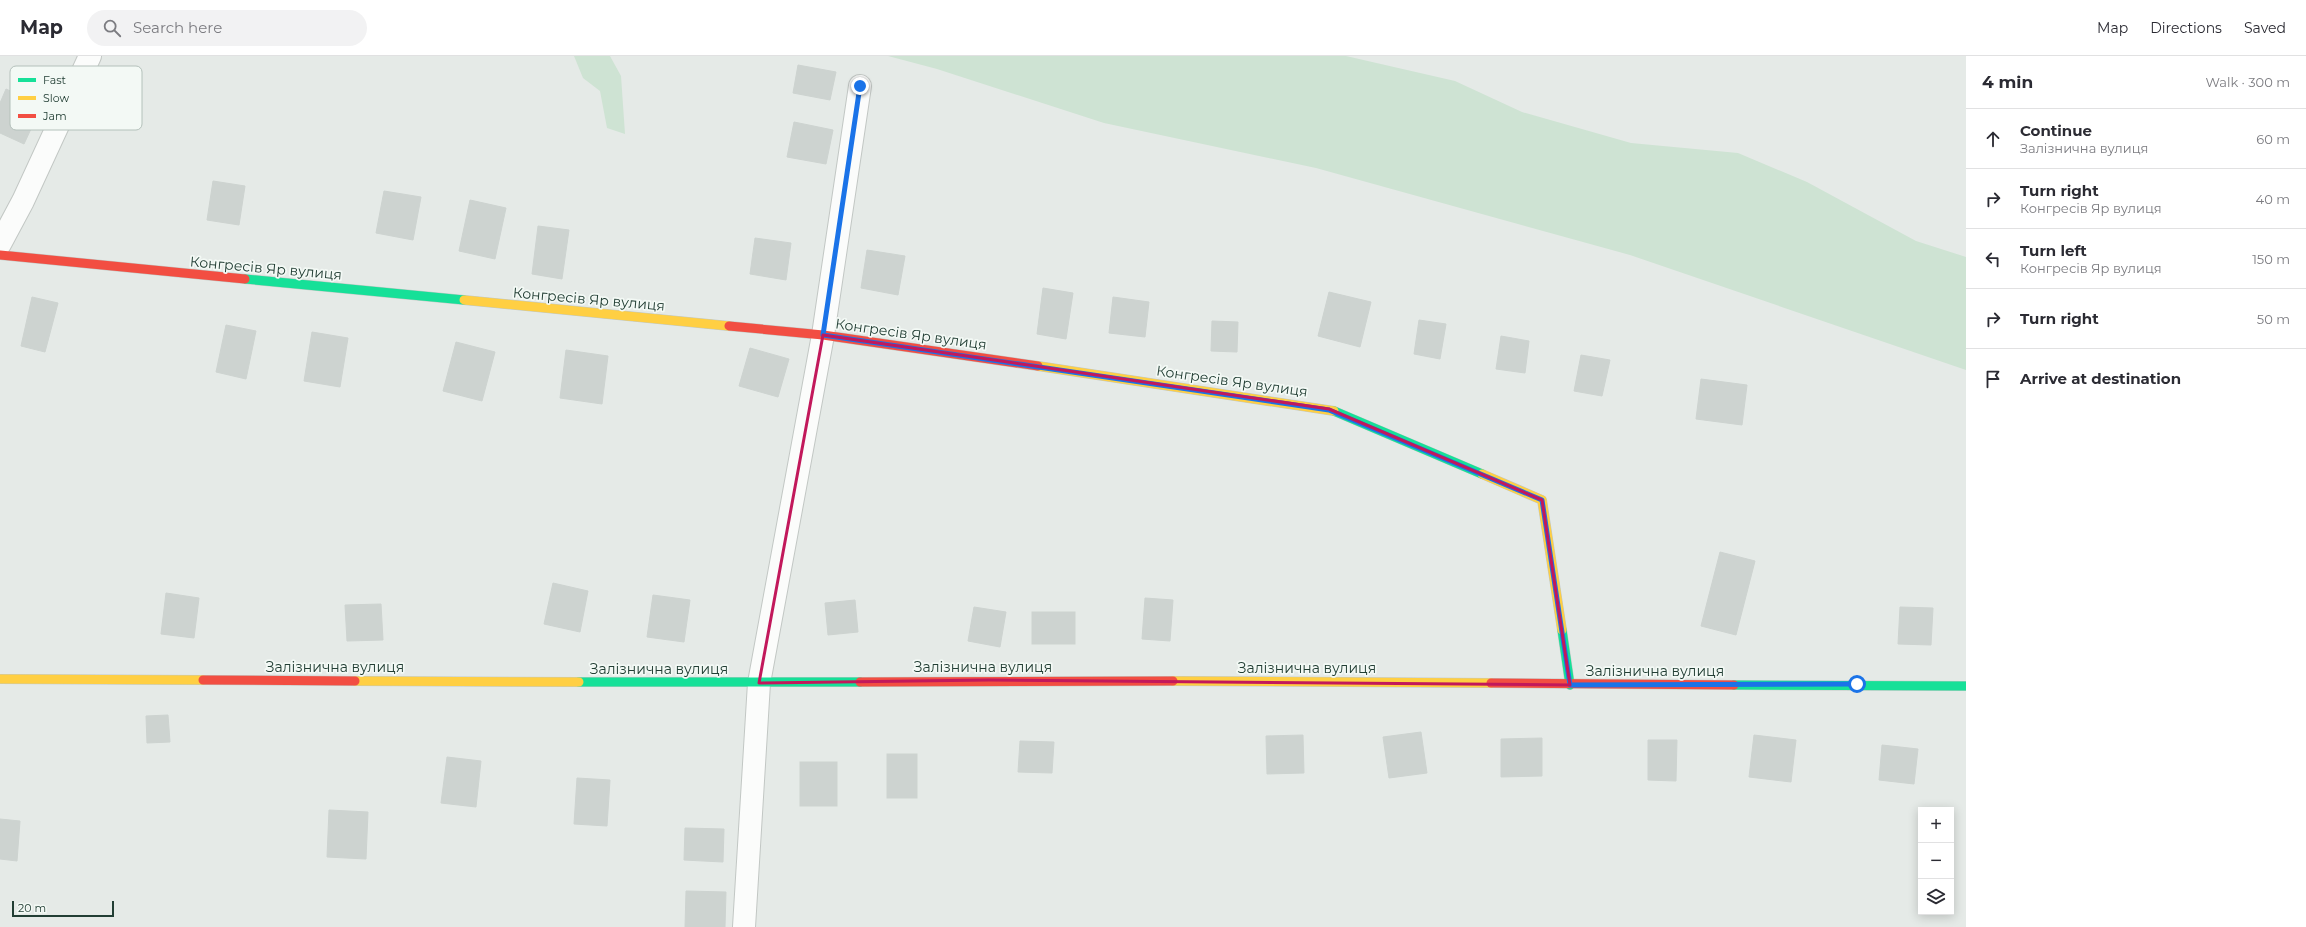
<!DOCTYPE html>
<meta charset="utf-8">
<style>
:root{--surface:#fff;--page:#f2f2f3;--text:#2b2b33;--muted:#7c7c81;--line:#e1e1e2}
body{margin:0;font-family:Montserrat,sans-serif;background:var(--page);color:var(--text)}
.controls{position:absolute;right:12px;bottom:12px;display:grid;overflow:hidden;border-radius:0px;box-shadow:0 2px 10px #0003}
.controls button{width:36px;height:36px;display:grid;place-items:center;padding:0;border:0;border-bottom:1px solid var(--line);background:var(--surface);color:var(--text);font:20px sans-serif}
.scale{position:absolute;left:12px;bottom:10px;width:102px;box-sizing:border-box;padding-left:4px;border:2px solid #223e34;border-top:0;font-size:11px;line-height:14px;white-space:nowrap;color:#223e34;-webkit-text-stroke:3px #f3f9f5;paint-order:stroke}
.stop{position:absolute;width:12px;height:12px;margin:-9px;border:3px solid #1a73e8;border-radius:50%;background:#fff}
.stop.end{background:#1a73e8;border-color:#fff;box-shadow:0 1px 4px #0008}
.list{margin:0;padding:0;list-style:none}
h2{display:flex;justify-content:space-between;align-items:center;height:52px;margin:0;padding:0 16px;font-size:17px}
h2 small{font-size:13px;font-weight:400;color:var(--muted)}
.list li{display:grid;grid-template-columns:26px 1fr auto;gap:12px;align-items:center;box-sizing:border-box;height:60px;padding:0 16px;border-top:1px solid var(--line)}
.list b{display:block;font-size:15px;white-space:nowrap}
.list p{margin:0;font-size:13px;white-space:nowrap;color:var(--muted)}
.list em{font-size:13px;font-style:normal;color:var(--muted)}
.icon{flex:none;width:22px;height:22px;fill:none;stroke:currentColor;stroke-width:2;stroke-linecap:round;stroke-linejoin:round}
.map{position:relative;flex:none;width:1966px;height:871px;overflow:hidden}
header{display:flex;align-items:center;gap:24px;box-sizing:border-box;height:56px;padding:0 20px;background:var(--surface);border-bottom:1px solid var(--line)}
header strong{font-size:19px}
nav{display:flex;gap:22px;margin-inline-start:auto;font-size:14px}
.search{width:280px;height:36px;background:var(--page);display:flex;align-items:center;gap:10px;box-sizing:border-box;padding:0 14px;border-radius:22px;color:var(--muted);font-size:15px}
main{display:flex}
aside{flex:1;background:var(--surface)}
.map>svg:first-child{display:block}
.green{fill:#cee3d3}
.building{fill:#cdd3d0;stroke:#cdd3d0}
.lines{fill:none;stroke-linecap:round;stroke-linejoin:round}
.street-casing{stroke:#c2c7c4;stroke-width:24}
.fast-casing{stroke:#c0c8c4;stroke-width:10}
.slow-casing{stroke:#c0c8c4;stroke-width:10}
.jam-casing{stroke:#c0c8c4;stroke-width:10}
.street{stroke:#fbfcfb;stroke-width:22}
.fast{stroke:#16e098;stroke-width:9}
.slow{stroke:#ffcf43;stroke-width:9}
.jam{stroke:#f24e42;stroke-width:9}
.route{stroke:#1a73e8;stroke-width:5}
.marked{fill:none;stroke:#c2185b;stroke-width:3;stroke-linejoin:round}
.labels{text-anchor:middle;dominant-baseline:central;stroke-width:3.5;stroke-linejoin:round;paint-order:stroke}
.street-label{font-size:14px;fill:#223e34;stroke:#f3f9f5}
.key{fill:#f3f9f5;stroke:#b4c1bb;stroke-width:1}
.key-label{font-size:11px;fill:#223e34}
</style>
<header>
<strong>Map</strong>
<div class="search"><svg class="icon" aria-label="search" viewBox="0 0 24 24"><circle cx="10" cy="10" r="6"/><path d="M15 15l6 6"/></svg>Search here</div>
<nav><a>Map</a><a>Directions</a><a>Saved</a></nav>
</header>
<main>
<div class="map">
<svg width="1966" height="871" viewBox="0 0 1966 871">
<rect width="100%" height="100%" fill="#e5eae7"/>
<g class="green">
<path d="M574,0H610L621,20L625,78L607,72L600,35L583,22Z"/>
<path d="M888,0H1346L1455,25L1522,56L1631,87L1738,97L1807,126L1916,185L1966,201V314L1630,199L1316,112L1104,67L937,13Z"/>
</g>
<g class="building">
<path d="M798,9L836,16L830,44L793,37Z"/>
<path d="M6,33L42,49L24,88L0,77V47Z"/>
<path d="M794,66L833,74L826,108L787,101Z"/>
<path d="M213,125L245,130L239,169L207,164Z"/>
<path d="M384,135L421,141L413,184L376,177Z"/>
<path d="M470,144L506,152L495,203L459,195Z"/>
<path d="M538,170L569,174L562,223L532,218Z"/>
<path d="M755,182L791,187L786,224L750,218Z"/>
<path d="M867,194L905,200L898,239L861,232Z"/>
<path d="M1043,232L1073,237L1066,283L1037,278Z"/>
<path d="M1329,236L1371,246L1360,291L1318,280Z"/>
<path d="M32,241L58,247L45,296L21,290Z"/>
<path d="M1113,241L1149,246L1145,281L1109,277Z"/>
<path d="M1419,264L1446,268L1440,303L1414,298Z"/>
<path d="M1212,265L1238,266L1237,296L1211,295Z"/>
<path d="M226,269L256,275L246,323L216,316Z"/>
<path d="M312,276L348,282L340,331L304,325Z"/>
<path d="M1501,280L1529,285L1525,317L1496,313Z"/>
<path d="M456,286L495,296L482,345L443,335Z"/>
<path d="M750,292L789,303L778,341L739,330Z"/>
<path d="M566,294L608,300L602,348L560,342Z"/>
<path d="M1581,299L1610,304L1602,340L1574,335Z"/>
<path d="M1701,323L1747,329L1742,369L1696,363Z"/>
<path d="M1720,496L1755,505L1736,579L1701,570Z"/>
<path d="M553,527L588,535L580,576L544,568Z"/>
<path d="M166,537L199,542L194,582L161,578Z"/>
<path d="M653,539L690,544L684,586L647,581Z"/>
<path d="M1145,542L1173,544L1170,585L1142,583Z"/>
<path d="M855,544L858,576L828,579L825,547Z"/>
<path d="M381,548L383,584L347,585L345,549Z"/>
<path d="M974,551L1006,556L1000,591L968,585Z"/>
<path d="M1900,551L1933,552L1931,589L1898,588Z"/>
<rect x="1032" y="556" width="43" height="32"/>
<path d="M168,659L170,686L147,687L146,660Z"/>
<path d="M1421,676L1427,717L1389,722L1383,681Z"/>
<path d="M1303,679L1304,717L1267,718L1266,680Z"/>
<path d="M1754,679L1796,684L1791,726L1749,721Z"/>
<path d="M1542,682V720L1501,721V683Z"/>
<path d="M1648,684H1677L1676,725L1648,724Z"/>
<path d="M1020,685L1054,686L1052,717L1018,716Z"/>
<path d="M1882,689L1918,693L1914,728L1879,724Z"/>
<rect x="887" y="698" width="30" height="44"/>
<path d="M447,701L481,705L476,751L441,747Z"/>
<rect x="800" y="706" width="37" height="44"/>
<path d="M577,722L610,724L607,770L574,768Z"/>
<path d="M329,754L368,756L366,803L327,801Z"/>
<path d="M0,763L20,765L17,805L0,803Z"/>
<path d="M685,772L724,773L723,806L684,804Z"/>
<path d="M686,835L726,836L725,871H685Z"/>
</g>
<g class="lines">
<g class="street-casing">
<g id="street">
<path d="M0,188L23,145L90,0"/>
<path d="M744,871L759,627L823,279L860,30"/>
</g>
</g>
<g class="fast-casing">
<g id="fast">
<path d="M245,223L464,244"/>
<path d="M1334,355L1482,418"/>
<path d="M1562,574L1570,629"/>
<path d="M579,626H860"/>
<path d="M1734,629L1966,630"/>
</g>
</g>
<g class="slow-casing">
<g id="slow">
<path d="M464,244L729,270"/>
<path d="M1038,310L1334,355"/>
<path d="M1482,418L1542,444L1562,574"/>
<path d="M0,623L203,624"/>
<path d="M355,625L579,626"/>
<path d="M1173,625L1491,627"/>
</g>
</g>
<g class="jam-casing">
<g id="jam">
<path d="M0,199L245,223"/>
<path d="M729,270L823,279L1038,310"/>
<path d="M203,624L355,625"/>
<path d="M860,626L1173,625"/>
<path d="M1491,627L1734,629"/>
</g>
</g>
<use href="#street" class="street"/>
<use href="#fast" class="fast"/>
<use href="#slow" class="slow"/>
<use href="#jam" class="jam"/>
</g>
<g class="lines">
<path class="route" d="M860,30L823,279L1329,354L1542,444L1570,629L1857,628"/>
</g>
<path class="marked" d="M823,279L1329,353L1542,444L1570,629L989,624L759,627Z"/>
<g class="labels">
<g class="street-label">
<text transform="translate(266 212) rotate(5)">Конгресів Яр вулиця</text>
<text transform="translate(589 243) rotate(5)">Конгресів Яр вулиця</text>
<text transform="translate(911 278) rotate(8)">Конгресів Яр вулиця</text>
<text transform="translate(1232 325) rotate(8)">Конгресів Яр вулиця</text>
<text x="335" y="611">Залізнична вулиця</text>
<text x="983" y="611">Залізнична вулиця</text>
<text x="1307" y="612">Залізнична вулиця</text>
<text x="659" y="613">Залізнична вулиця</text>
<text x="1655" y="615">Залізнична вулиця</text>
</g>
</g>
<rect x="10" y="10" width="132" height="64" rx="6" class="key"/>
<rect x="18" y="22" width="18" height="4" fill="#16e098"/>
<rect x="18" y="40" width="18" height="4" fill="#ffcf43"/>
<rect x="18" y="58" width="18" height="4" fill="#f24e42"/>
<g class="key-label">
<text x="43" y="28">Fast</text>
<text x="43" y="46">Slow</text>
<text x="43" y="64">Jam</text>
</g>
</svg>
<div class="controls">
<button>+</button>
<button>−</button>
<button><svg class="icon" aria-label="layers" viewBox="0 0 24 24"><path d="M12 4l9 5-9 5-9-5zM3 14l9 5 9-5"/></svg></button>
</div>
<div class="scale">20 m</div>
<div class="stop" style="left:1857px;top:628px"></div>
<div class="stop end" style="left:860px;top:30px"></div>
</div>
<aside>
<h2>4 min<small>Walk · 300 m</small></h2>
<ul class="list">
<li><svg class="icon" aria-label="ahead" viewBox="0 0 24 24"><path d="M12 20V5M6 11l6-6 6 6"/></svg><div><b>Continue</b><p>Залізнична вулиця</p></div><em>60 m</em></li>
<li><svg class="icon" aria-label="right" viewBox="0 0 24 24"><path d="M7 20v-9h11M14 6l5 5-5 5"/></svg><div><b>Turn right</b><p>Конгресів Яр вулиця</p></div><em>40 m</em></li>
<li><svg class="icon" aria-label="left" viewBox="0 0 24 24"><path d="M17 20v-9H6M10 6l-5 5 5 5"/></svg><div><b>Turn left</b><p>Конгресів Яр вулиця</p></div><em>150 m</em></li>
<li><svg class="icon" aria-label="right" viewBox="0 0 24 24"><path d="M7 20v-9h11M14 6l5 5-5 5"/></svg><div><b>Turn right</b></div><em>50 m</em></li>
<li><svg class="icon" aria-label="arrive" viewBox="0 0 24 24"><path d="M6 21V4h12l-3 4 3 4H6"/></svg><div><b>Arrive at destination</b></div></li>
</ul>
</aside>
</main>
